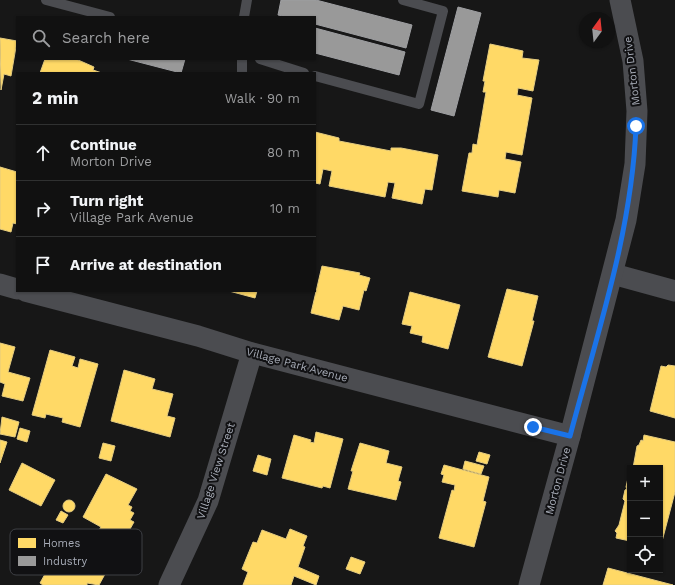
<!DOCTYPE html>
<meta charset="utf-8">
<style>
:root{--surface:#111;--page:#1a1a1a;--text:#f1f3f6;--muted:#9c9d9f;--line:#303131}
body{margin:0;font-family:"Work Sans",sans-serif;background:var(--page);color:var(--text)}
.controls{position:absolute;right:12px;bottom:12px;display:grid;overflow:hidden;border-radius:0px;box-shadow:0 1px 3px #0004}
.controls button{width:36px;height:36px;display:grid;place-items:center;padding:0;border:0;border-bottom:1px solid var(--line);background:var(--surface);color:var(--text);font:20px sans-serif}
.compass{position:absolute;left:579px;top:12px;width:36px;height:36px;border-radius:50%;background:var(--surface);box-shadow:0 1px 3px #0004;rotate:15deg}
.stop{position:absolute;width:12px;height:12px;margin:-9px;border:3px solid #1a73e8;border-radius:50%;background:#fff}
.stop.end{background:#1a73e8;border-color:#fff;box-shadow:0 1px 4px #0008}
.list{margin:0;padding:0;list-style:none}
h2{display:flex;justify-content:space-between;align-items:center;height:52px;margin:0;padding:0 16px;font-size:17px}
h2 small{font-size:13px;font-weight:400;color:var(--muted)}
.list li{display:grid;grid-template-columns:26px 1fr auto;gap:12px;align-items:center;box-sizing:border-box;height:56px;padding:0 16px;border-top:1px solid var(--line)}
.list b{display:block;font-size:15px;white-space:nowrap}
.list p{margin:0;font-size:13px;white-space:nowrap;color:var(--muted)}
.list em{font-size:13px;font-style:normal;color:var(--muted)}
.icon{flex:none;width:22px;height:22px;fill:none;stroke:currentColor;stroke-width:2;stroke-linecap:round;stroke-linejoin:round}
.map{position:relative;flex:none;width:675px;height:585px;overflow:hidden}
.search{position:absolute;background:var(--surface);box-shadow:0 1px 3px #0004;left:16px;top:16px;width:300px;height:44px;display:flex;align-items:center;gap:10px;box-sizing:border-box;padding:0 14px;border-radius:0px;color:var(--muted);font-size:15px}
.panel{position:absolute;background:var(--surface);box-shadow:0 1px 3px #0004;left:16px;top:72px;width:300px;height:220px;border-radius:0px}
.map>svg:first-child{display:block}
.homes{fill:#ffd966;stroke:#e5cc7f}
.industry{fill:#999;stroke:#9e9fa2}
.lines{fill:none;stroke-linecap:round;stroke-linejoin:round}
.lane{stroke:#4b4c50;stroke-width:10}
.street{stroke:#4b4c50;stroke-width:21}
.route{stroke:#1a73e8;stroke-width:5}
.labels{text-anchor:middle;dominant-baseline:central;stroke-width:4;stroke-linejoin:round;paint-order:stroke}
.street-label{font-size:11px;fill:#a8adb8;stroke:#111113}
.key{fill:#111113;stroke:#3e4045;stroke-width:1}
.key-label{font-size:11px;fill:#a8adb8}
</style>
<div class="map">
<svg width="675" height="585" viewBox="0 0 675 585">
<rect width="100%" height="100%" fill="#171717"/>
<g class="homes">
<path d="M0,38L17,41L11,76L4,74L1,90Z"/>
<path d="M490,44L523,51L522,58L539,60L533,91L518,88L517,95L532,98L522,155L506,152L505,159L521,162L515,193L499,190L498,197L462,191L469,153H472L473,144L477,145L486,92H483L485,81H483Z"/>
<path d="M45,59H76L94,67L93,70L102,73H40Z"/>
<path d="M315,132L339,138V141L391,151V148H401L438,155L432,190L425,189L422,204L392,198L395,183L388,182L385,197L329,186L332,171L323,169L320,184L315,183Z"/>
<path d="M0,167L17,172V224L13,223L11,232L0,229Z"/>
<path d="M322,266L360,273L359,275L370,278L366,291L364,290L359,310L343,306L339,320L311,313Z"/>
<path d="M507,289L538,296L532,321H534L522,366L488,357Z"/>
<path d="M229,291H257L255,298Z"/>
<path d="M410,292L460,305L448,349L422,342L423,336L410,333L412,326L402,324Z"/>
<path d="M0,343L15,347L8,372L30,378L23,401L2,396L5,384L0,382Z"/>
<path d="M50,350L75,357L72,366L78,368L80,359L98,364L80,427L62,422L63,418L46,414L45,418L32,415Z"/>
<path d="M668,365L675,366V418L650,411L661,366L666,367Z"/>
<path d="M124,370L155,379L152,389L173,394L167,416L175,418L170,437L111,421Z"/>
<path d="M2,417L19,422L15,437L0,434Z"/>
<path d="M20,428L30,431L27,442L17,439Z"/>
<path d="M316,432L343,439L330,488L323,486L322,488L282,478L294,435L311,440L310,442L314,443Z"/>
<path d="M644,435L675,442V492L660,549V468H633L637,446L639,445L641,440L643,441Z"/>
<path d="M0,440L7,442L0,463Z"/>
<path d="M103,443L115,446L111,461L99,458Z"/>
<path d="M360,443L389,451L386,463L402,467L398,481L401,482L396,500L348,489L353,471H351Z"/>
<path d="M479,452L490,455L487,464L476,461Z"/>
<path d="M258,455L271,459L267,475L253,471Z"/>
<path d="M465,461L484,466L481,474L463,469Z"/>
<path d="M22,463L55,480L41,506L9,490Z"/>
<path d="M444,465L489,477L483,501L486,502L474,547L439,538L452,490L454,491L455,485L442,482L444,475L441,474Z"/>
<path d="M106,474L137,489L128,505L132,507L130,511L134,513L130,520L134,522L121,545L97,533L101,527L83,517Z"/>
<path d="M630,477V541L616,538L617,533L615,531L619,525L625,501L623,499L625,490L627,489L626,487L628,478Z"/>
<circle cx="69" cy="506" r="6"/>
<path d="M61,511L68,515L63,523L56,520Z"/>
<path d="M290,529L307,536L303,546L305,547L298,567L319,576L316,585L294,576L291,585H243L248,572L242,569L253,542L257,543L262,530L286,539Z"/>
<path d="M64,540L110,565L99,585L87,583V585H43L40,583Z"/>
<path d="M351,557L365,562L360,574L346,569Z"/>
<path d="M608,568L673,585H603Z"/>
</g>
<g class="industry">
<path d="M281,0H316L412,25L406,48L315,24V17H287L278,15Z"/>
<path d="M458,7L481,13L454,116L431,110Z"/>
<path d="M315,28L405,52L399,75L315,53Z"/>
<path d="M127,59H185L181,73Z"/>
</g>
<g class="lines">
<g class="lane">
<path d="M46,0L110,17"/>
<path d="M244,17L247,0"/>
<path d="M242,59V73"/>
<path d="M260,59L304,73"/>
<path d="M315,76L419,104L443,11L403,0"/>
</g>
<g class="street">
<path d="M613,274L675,291"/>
<path d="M0,284L17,289"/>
<path d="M25,291L198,336L252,353L570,436"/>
<path d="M169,585L208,501L252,353"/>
<path d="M529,585L570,436L626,220L635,164L637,111L633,61L620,0"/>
</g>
</g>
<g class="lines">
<path class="route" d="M533,427L570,436C597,334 632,232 636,126"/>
</g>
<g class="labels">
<g class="street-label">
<text transform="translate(632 71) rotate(-97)">Morton Drive</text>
<text transform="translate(297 365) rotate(15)">Village Park Avenue</text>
<text transform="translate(216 471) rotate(-72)">Village View Street</text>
<text transform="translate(558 481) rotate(-75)">Morton Drive</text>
</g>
</g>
<rect x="10" y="529" width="132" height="46" rx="6" class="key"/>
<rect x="18" y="538" width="18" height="10" fill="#ffd966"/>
<rect x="18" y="556" width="18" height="10" fill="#999"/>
<g class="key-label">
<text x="43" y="547">Homes</text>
<text x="43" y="565">Industry</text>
</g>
</svg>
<div class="controls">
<button>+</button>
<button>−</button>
<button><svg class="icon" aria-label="locate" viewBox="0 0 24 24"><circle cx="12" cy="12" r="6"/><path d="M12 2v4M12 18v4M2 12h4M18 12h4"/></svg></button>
</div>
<svg class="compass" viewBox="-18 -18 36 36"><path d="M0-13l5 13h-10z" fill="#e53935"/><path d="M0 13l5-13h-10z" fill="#9c9d9f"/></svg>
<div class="stop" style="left:636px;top:126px"></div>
<div class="stop end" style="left:533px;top:427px"></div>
<div class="search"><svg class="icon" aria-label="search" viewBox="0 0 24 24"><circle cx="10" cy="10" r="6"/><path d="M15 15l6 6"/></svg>Search here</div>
<section class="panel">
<h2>2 min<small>Walk · 90 m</small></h2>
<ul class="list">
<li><svg class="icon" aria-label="ahead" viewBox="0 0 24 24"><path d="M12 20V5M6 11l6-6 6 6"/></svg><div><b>Continue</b><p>Morton Drive</p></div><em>80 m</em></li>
<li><svg class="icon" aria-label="right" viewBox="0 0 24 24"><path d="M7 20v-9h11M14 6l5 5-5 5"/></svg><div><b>Turn right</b><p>Village Park Avenue</p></div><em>10 m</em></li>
<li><svg class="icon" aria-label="arrive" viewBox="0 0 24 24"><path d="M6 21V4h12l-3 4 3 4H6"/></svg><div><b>Arrive at destination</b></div></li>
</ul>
</section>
</div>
